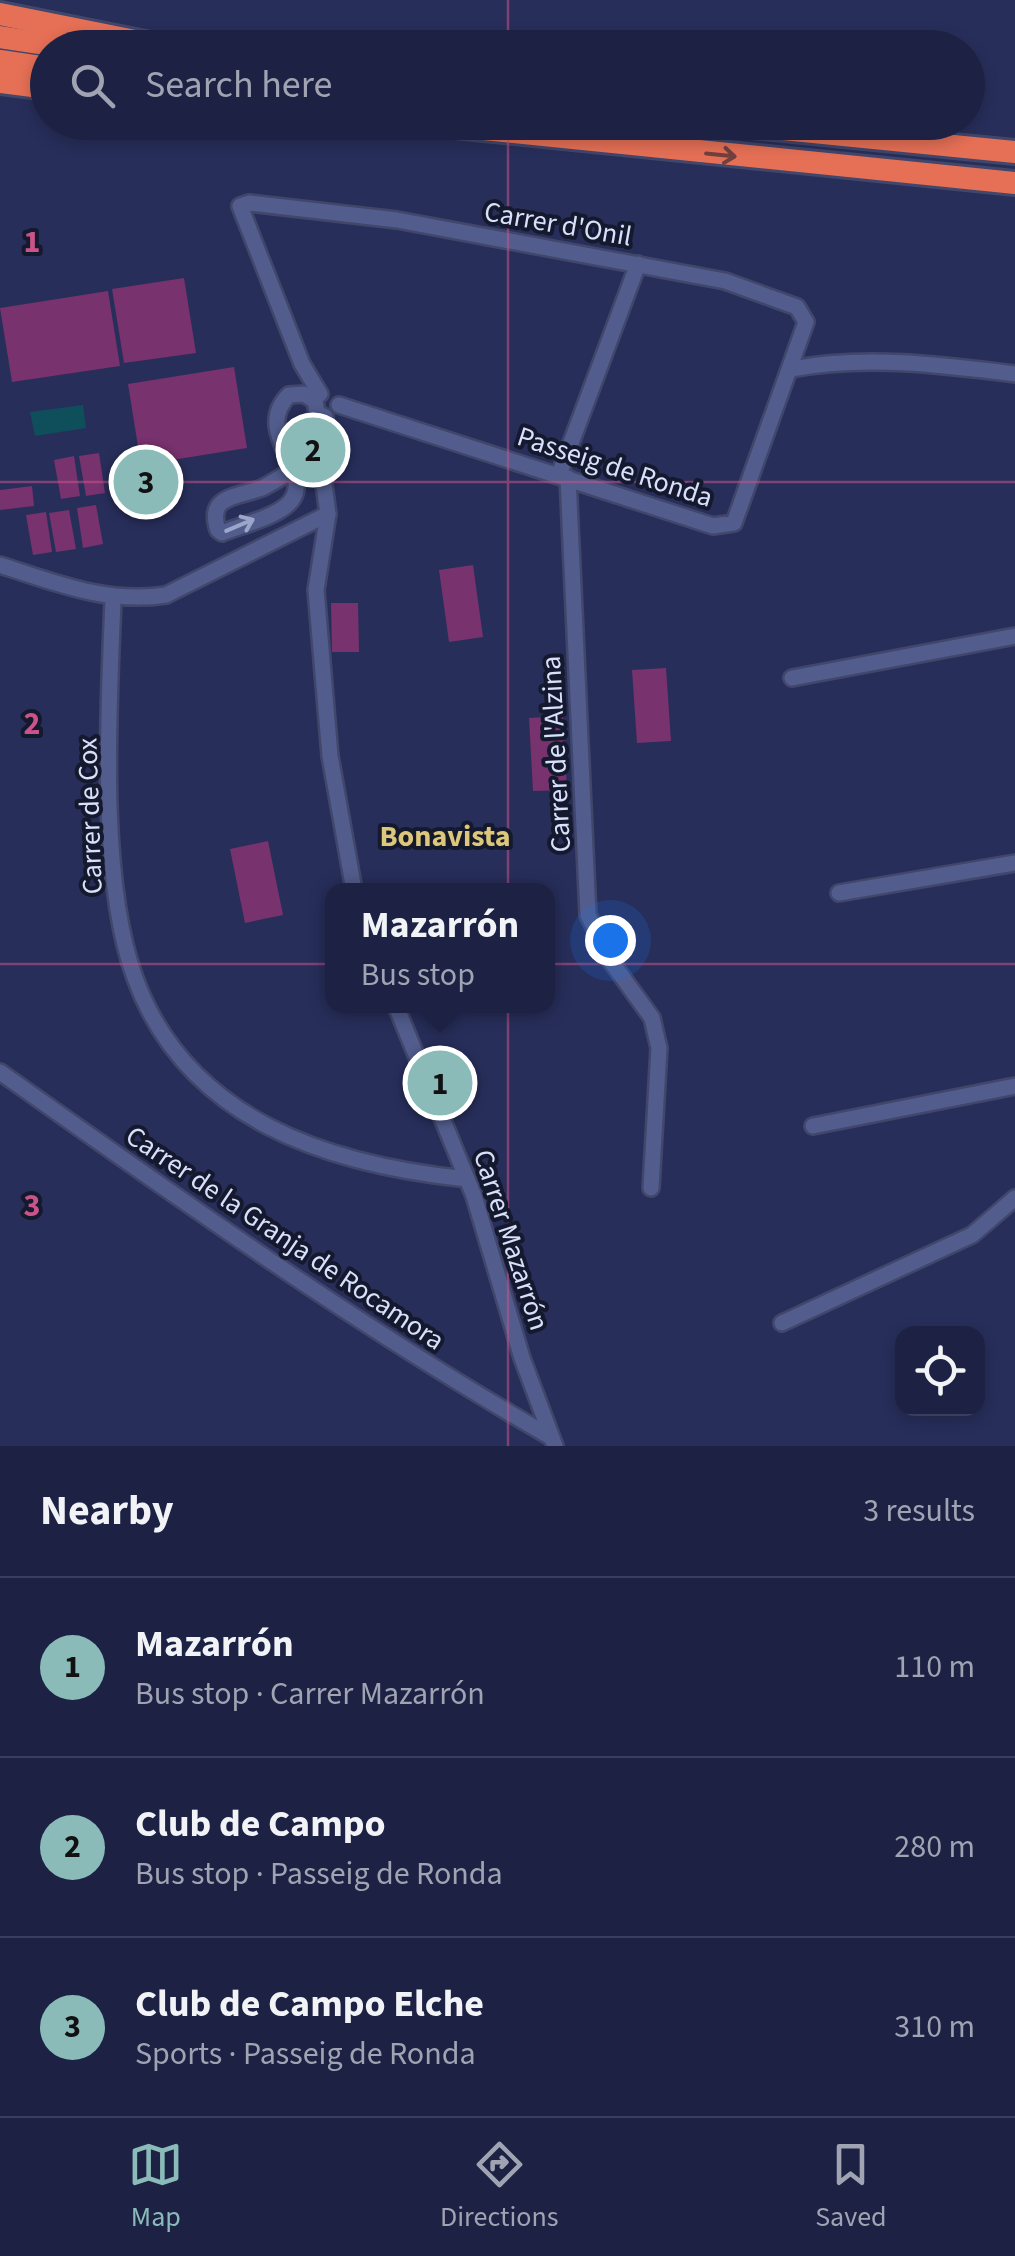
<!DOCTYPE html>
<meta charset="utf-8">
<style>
:root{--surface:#1d2244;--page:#252a4b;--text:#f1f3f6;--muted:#a0a4b2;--line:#3b3f5d;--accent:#8bbbb9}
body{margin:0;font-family:"Source Sans 3",sans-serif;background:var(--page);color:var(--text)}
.controls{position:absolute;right:30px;bottom:30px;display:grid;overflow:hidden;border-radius:20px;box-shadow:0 5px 15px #0003}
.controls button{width:90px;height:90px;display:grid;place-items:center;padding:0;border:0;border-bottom:2px solid var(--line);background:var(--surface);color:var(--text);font:50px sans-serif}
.you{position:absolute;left:610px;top:940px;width:35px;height:35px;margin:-25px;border:8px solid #fff;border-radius:50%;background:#1a73e8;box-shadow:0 0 0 15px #1a73e833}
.badge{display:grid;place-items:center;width:65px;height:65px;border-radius:50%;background:var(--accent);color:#111;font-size:32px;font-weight:700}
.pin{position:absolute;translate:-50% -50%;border:5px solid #fff;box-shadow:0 2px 10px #0006}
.popup{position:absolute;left:325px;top:883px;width:230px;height:130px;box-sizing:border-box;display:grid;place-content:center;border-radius:20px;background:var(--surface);filter:drop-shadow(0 2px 8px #0005);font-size:32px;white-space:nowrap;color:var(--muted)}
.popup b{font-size:38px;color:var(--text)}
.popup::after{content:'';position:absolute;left:50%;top:100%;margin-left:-20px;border:20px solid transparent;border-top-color:var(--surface)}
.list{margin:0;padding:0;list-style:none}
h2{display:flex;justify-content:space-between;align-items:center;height:130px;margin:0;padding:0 40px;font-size:42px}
h2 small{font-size:32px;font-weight:400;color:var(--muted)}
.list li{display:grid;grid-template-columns:65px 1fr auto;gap:30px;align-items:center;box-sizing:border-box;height:180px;padding:0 40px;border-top:2px solid var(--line)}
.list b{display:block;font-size:38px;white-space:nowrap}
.list p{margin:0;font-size:32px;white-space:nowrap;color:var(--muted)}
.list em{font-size:32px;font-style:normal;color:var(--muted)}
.icon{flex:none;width:55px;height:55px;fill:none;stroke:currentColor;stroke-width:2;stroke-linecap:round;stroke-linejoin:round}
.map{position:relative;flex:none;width:1015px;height:1446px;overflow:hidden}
.search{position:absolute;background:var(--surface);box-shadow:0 5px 15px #0003;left:30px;right:30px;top:30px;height:110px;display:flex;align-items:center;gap:25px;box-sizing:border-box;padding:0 35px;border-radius:55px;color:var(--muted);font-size:38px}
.sheet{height:670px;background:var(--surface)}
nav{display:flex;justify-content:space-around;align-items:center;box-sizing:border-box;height:140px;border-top:2px solid var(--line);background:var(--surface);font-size:28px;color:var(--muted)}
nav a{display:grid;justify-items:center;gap:5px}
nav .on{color:var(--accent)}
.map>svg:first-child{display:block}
.green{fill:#78326e}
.water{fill:#0e4f5b}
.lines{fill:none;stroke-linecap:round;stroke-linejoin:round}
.minor-casing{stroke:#41466b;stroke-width:20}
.highway-casing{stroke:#41466b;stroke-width:28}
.minor{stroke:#525d8d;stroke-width:15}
.highway{stroke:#e67056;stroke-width:22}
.oneway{stroke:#73403f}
.oneway2{stroke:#9ca5ca}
.grid{fill:none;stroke:#c9548b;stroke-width:2.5;stroke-opacity:0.55}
.labels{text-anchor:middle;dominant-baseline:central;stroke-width:8;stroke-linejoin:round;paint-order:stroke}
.street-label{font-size:28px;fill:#d8e0fb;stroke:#15192d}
.neighbourhood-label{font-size:30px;font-weight:bold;fill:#ddc77a;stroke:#15192d}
.grid-label{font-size:32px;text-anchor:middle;font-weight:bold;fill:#c9548b;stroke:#15192d;stroke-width:8;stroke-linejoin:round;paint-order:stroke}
</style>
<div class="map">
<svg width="1015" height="1446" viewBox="0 0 1015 1446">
<rect width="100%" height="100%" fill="#272e5a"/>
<g class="green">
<path d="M184,278L196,353L124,363L112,289Z"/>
<path d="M108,291L120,366L12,382L0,308Z"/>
<path d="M234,367L247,448L141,465L128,384Z"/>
<path d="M99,453L105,493L86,496L79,456Z"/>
<path d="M74,456L80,496L61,499L54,460Z"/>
<path d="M32,486L34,506L0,510V490Z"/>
<path d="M96,505L103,544L83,548L77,508Z"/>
<path d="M69,510L76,549L56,552L49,513Z"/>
<path d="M46,512L52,552L33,555L26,515Z"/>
<path d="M473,565L483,637L449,642L439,570Z"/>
<path d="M331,603H358L359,652H332Z"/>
<path d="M666,668L671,741L637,743L632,670Z"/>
<path d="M563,716L567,790L533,791L529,718Z"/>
<path d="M268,841L283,915L245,923L230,849Z"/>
</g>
<path class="water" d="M83,405L86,428L35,436L30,412Z"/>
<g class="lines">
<g class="minor-casing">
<g id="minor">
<path d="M792,369C864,355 943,365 1015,374"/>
<path d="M320,394L302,364L240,206L249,203L397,220L725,281L797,307L806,322L734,523L713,526L339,405"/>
<path d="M325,417L322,470L328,514L316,590L330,756L354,890"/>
<path d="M291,471C281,477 272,483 262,488C238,497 206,495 218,530L222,533C241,525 283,516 293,498C310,470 253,430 289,395L304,394L315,401L317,413L325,417"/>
<path d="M559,475L638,264"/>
<path d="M568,478L588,915L610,960L652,1018L659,1048L651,1188"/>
<path d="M0,565C56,583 107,604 166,595L328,514"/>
<path d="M113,599C109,707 98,878 135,978C187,1121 330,1165 467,1179"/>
<path d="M792,678L1015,636"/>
<path d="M839,893L1015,863"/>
<path d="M396,1006L474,1196L522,1358L555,1446"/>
<path d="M0,1072C179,1199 359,1327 549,1436"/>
<path d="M813,1126L1015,1086"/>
<path d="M782,1323L972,1235L1015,1198"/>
</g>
</g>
<g class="highway-casing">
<g id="highway">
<path d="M0,14L170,48"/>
<path d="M0,37L71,48"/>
<path d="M0,61L48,68"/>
<path d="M0,82L48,88"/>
<path d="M415,122L1015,183"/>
<path d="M711,122L1015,152"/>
</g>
</g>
<use href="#minor" class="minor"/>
<use href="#highway" class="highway"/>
</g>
<defs><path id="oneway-shaft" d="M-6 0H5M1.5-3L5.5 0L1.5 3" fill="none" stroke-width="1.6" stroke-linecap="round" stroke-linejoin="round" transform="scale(2.5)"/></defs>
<use class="oneway" href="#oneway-shaft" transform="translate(721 155) rotate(6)"/>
<use class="oneway2" href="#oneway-shaft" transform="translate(240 525) rotate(-23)"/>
<path class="grid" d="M508,0V48M508,122V1446M0,482H1015M0,964H1015"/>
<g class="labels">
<g class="street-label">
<text transform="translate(558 224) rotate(10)">Carrer d'Onil</text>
<text transform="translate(615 467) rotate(18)">Passeig de Ronda</text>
<text transform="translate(556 754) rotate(-93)">Carrer de l'Alzina</text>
<text transform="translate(90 816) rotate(-92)">Carrer de Cox</text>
<text transform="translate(285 1238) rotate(34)">Carrer de la Granja de Rocamora</text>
<text transform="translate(511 1240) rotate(72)">Carrer Mazarrón</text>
</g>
<g class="neighbourhood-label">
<text x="445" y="836">Bonavista</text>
</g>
</g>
<g class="grid-label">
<text x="32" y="252">1</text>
<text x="32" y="734">2</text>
<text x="32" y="1216">3</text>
</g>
</svg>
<div class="controls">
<button><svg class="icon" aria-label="locate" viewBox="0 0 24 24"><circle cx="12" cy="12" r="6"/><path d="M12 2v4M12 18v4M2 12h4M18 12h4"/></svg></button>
</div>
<div class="you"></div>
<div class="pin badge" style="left:440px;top:1083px">1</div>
<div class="popup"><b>Mazarrón</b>Bus stop</div>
<div class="pin badge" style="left:313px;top:450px">2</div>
<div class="pin badge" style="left:146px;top:482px">3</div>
<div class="search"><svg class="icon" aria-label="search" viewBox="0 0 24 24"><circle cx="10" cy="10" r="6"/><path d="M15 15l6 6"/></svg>Search here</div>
</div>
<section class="sheet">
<h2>Nearby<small>3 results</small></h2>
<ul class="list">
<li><span class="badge">1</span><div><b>Mazarrón</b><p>Bus stop · Carrer Mazarrón</p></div><em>110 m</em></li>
<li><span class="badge">2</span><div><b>Club de Campo</b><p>Bus stop · Passeig de Ronda</p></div><em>280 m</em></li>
<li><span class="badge">3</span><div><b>Club de Campo Elche</b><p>Sports · Passeig de Ronda</p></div><em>310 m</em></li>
</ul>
</section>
<nav>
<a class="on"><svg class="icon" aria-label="map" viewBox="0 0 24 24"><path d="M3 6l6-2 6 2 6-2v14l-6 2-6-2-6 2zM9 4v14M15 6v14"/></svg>Map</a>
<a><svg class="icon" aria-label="directions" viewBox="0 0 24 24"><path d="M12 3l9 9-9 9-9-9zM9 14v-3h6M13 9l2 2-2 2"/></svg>Directions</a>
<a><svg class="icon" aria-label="saved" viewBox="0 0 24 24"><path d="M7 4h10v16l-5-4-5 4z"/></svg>Saved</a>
</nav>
